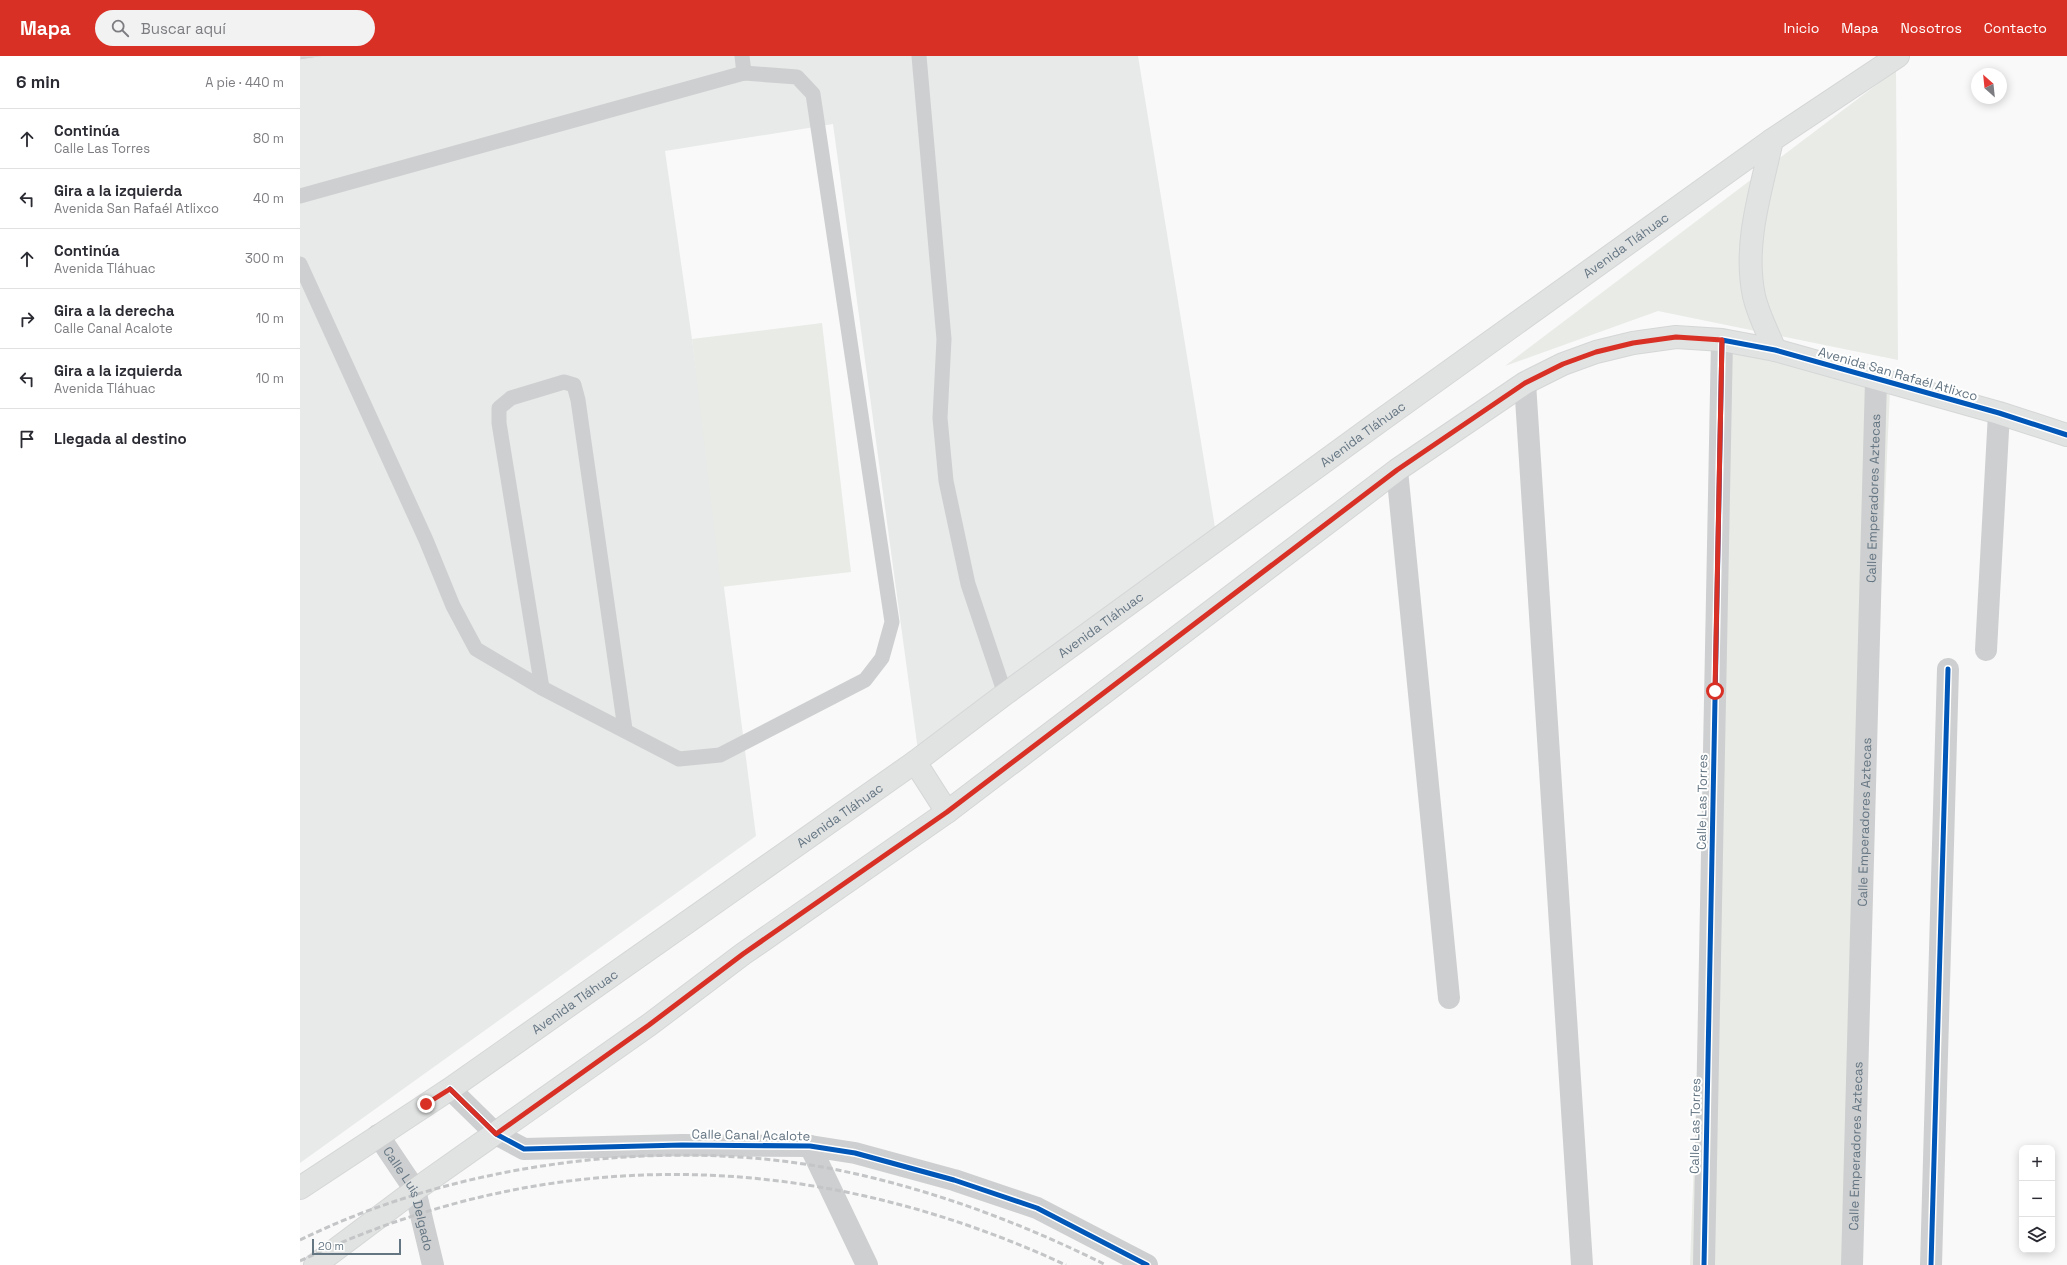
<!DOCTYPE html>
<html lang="es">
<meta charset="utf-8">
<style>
:root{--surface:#fff;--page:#f2f2f3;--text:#2b2b33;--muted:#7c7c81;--line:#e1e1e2;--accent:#d93025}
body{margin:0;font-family:"Space Grotesk",sans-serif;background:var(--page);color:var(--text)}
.controls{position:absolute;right:12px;bottom:12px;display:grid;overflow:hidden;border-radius:8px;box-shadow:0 2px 10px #0003}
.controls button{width:36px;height:36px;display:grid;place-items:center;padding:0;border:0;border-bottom:1px solid var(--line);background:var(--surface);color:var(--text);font:20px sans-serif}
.compass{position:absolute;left:1671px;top:12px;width:36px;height:36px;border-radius:50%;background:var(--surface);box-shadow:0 2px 10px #0003;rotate:333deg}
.scale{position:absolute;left:12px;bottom:10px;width:89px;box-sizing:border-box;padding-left:4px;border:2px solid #657683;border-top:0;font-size:11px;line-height:14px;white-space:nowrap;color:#657683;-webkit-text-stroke:3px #fff;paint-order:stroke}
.stop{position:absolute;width:12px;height:12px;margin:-9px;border:3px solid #d93025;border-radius:50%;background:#fff}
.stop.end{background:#d93025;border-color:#fff;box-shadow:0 1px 4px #0008}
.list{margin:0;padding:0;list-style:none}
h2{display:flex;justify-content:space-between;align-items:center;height:52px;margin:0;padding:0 16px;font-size:17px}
h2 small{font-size:13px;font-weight:400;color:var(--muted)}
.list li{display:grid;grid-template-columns:26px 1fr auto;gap:12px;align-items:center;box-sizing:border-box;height:60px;padding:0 16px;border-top:1px solid var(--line)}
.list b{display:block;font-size:15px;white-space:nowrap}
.list p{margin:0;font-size:13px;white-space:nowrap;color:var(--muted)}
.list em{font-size:13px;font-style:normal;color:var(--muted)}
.icon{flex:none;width:22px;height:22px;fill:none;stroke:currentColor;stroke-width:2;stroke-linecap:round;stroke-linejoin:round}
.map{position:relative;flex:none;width:1767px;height:1209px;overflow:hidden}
header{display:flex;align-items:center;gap:24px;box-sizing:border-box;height:56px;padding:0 20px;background:var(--accent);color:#fff}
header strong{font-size:19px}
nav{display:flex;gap:22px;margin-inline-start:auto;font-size:14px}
.search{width:280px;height:36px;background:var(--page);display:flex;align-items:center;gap:10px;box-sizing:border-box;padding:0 14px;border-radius:22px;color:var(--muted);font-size:15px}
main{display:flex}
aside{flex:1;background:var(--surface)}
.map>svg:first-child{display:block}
.built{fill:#e8e9e9}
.green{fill:#e8ebe6}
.building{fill:#d0d2d3;stroke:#e8e8e8;filter:url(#shadow)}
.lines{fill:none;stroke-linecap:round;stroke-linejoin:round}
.secondary-casing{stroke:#d5d6d7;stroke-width:24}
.service{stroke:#cecfd0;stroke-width:15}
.minor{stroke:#cecfd0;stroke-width:22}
.tertiary{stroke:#cecfd0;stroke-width:22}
.secondary{stroke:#e1e2e2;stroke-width:22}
.rail{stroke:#c3c5c6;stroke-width:3;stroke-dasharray:6 3;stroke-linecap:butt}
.cycleway-casing{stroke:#fff;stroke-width:8}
.cycleway{stroke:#0057b8;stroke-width:5}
.route{stroke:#d93025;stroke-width:5}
.labels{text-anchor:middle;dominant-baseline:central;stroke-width:4;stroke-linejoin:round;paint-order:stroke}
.street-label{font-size:13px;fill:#657683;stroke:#fff}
</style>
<header>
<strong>Mapa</strong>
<div class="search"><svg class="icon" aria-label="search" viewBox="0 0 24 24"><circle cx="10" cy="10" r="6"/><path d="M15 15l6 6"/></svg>Buscar aquí</div>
<nav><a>Inicio</a><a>Mapa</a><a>Nosotros</a><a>Contacto</a></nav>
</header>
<main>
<aside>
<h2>6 min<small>A pie · 440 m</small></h2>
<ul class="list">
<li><svg class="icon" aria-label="ahead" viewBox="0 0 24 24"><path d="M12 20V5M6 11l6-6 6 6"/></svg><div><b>Continúa</b><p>Calle Las Torres</p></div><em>80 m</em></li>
<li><svg class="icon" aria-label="left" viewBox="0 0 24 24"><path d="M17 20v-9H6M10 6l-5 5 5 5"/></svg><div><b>Gira a la izquierda</b><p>Avenida San Rafaél Atlixco</p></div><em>40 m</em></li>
<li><svg class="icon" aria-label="ahead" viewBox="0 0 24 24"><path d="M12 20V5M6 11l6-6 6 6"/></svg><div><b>Continúa</b><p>Avenida Tláhuac</p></div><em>300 m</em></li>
<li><svg class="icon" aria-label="right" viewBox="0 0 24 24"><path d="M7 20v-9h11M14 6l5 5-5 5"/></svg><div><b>Gira a la derecha</b><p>Calle Canal Acalote</p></div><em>10 m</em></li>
<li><svg class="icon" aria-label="left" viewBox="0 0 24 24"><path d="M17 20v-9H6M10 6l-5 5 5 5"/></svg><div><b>Gira a la izquierda</b><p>Avenida Tláhuac</p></div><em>10 m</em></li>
<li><svg class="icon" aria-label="arrive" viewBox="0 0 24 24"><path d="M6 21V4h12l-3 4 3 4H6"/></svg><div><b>Llegada al destino</b></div></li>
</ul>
</aside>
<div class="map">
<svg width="1767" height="1209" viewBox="0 0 1767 1209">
<defs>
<filter id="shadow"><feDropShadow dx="3.5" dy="-3.5" stdDeviation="1" flood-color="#0004"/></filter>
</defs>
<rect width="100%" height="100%" fill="#f9f9f9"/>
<path class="built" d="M0,0H838L919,496L619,702L533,68L365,95L392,283L456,780L0,1107Z"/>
<g class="green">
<path d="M1596,14L1598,304L1358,255L1205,310Z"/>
<path d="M522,267L551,516L421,531L392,283Z"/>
<path d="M1425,295H1475L1590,334L1550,1209H1390Z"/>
</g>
<path class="building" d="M0,0H26L0,4Z"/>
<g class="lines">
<g class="secondary-casing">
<g id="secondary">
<path d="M1472,84C1461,135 1443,188 1454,240C1458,258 1468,277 1475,294"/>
<path d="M615,706L647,756"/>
<path id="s3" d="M0,1132L150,1033L615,706L705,638L1080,365L1472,84L1598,0"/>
<path d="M15,1209L115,1134L349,969L443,898L647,756L1097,414L1225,327L1263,308L1296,296L1333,287L1376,281L1422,284L1475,294L1699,357L1767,379"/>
</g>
</g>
<g class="service">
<path d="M442,0L444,17"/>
<path d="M619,0L644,283L640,362L646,425L668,528L705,638"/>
<path d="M0,140L444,17L497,21L513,38L592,566L582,602L565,624L420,699L379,703L242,632L176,593L153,550L126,484L0,208"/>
<path d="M242,632L199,367V352L211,342L264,326L274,329L278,344L325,673"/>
</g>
<g class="minor">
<path d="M1225,327L1282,1209"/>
<path d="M1097,414L1149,942"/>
<path d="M1686,594L1699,357"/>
<path d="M150,1033L196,1078L224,1093L382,1089L510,1090L555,1097L654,1124L737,1152L847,1209"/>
<path d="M510,1090L567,1209"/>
<path d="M1404,1209L1422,284"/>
<path id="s1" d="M1552,1209L1576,324"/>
<path d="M1631,1209L1648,613"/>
</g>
<path class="tertiary" id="s2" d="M78,1079L115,1134L133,1209"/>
<use href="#secondary" class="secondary"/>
<g class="rail">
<path d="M0,1184C156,1107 363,1080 533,1113C628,1132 720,1166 806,1209"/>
<path d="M0,1205C252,1085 515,1093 766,1209"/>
</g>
<g class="cycleway-casing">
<g id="cycleway">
<path d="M150,1033L196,1078L224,1093L382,1089L510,1090L555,1097L654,1124L737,1152L847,1209"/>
<path d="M1404,1209L1422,284L1475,294L1699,357L1767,379"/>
<path d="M1631,1209L1648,613"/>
</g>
</g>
<use href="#cycleway" class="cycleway"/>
</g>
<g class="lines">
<path class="route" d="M126,1048L150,1033L196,1078L349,969L443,898L647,756L1097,414L1225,327L1263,308L1296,296L1333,287L1376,281L1422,284L1415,635"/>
</g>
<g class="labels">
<g class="street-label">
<text stroke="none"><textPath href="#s3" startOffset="1627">Avenida Tláhuac</textPath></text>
<text transform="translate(1598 318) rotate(16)">Avenida San Rafaél Atlixco</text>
<text stroke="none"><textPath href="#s3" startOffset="1303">Avenida Tláhuac</textPath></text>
<text stroke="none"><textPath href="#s1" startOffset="767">Calle Emperadores Aztecas</textPath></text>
<text stroke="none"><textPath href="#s3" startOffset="979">Avenida Tláhuac</textPath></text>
<text transform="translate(1402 746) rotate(-89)">Calle Las Torres</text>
<text stroke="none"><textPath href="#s3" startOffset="656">Avenida Tláhuac</textPath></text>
<text stroke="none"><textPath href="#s1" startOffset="443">Calle Emperadores Aztecas</textPath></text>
<text stroke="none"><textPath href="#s3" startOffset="332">Avenida Tláhuac</textPath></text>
<text transform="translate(1395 1070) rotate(-89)">Calle Las Torres</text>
<text transform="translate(451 1079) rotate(1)">Calle Canal Acalote</text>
<text stroke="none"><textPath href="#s1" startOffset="119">Calle Emperadores Aztecas</textPath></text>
<text stroke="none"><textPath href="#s2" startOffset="72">Calle Luis Delgado</textPath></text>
</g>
</g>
</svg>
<div class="controls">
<button>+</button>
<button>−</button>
<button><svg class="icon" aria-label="layers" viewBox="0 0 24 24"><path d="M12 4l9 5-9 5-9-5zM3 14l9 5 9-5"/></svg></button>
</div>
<svg class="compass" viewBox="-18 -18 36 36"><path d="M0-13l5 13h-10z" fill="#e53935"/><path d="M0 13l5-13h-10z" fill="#7c7c81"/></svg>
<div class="scale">20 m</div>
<div class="stop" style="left:1415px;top:635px"></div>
<div class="stop end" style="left:126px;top:1048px"></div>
</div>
</main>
